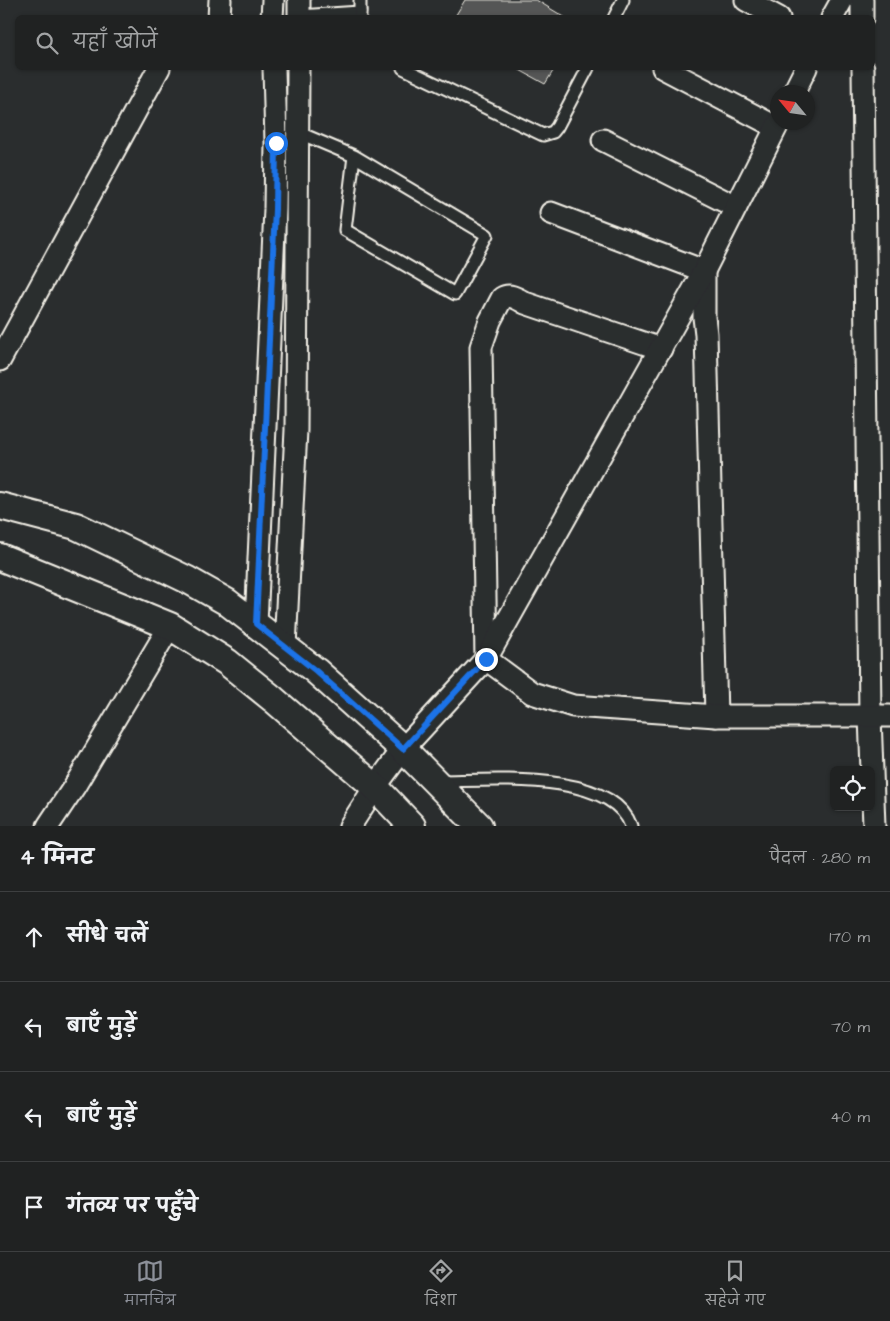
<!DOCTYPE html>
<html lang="hi">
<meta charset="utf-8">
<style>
:root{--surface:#202222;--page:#2d2f2f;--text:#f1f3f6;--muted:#a2a4a5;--line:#3d3f40;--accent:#8c9099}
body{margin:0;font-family:"Architects Daughter","Playpen Sans Deva",sans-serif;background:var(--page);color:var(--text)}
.controls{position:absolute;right:15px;bottom:15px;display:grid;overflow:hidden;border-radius:8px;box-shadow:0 1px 4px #0004}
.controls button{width:45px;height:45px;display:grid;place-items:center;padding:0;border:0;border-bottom:1px solid var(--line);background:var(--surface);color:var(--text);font:25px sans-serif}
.compass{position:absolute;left:770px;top:85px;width:45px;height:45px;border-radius:50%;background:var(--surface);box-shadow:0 1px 4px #0004;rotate:299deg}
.stop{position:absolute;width:15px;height:15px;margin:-11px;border:4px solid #1a73e8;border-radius:50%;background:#fff}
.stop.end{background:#1a73e8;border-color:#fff;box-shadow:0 1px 5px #0008}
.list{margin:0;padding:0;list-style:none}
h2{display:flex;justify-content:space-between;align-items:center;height:65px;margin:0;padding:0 20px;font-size:21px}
h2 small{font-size:16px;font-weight:400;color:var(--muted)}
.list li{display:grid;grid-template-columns:32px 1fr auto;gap:15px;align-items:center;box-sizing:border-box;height:90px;padding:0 20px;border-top:1px solid var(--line)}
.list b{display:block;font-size:19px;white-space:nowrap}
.list em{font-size:16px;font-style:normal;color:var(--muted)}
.icon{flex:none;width:28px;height:28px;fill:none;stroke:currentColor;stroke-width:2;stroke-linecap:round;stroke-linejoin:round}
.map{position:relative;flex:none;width:890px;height:826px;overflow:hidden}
.search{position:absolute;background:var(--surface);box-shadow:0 1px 4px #0004;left:15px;right:15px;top:15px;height:55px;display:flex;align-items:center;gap:12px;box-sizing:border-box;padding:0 18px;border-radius:8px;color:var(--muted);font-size:19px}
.sheet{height:425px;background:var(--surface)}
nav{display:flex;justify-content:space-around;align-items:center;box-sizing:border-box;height:70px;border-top:1px solid var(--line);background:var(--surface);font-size:14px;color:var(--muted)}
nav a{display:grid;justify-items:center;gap:2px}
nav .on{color:var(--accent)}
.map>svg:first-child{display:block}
.building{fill:#555756;stroke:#f4f1e8}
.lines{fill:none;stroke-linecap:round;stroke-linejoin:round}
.service-casing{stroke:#f4f1e8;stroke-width:15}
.minor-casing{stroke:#f4f1e8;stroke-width:25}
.tertiary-casing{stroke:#f4f1e8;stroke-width:30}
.service{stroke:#2a2d2e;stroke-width:11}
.minor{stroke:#2a2d2e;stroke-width:21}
.tertiary{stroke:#2a2d2e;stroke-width:26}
.route{stroke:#1a73e8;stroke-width:6}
</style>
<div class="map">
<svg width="890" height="826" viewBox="0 0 890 826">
<rect width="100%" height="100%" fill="#2a2d2e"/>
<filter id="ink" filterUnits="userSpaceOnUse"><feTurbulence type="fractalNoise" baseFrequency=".02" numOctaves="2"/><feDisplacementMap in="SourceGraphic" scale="10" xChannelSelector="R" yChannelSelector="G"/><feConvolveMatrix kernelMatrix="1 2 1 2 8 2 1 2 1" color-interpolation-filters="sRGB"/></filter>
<g filter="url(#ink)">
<g class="building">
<path d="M465,0H536L566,18H454Z"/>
<path d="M516,68H555L545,84Z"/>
</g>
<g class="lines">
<g class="service-casing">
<g id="service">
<path d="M299,16L360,12"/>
<path d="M360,18V0"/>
<path d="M614,18L623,0"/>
<path d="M403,68L543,135L553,132L557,127L588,68"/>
<path d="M297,132L354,156L487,235L455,294L345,230L354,156"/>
<path d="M439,781C487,781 611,769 631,826"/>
</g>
</g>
<g class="minor-casing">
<g id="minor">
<path d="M746,0L779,18"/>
<path d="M862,0V18"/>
<path d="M219,18L220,0"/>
<path d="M272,18L273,0"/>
<path d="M299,18V0"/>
<path d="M832,18L842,0"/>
<path d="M663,68L776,127"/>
<path d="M863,68L870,716L874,826"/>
<path d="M794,92L806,68"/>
<path d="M603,140L736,207"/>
<path d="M551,213L704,271V317L706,334L716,716"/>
<path d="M661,349L525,303C518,299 510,293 502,298L490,321L481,347L486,659L532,693L573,706L716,716H890"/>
<path d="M0,360L159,68"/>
<path d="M256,624L275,209L276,143L274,68"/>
<path d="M285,647L296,430L298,68"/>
<path d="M48,826L74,787L170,626"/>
<path d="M350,826L375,787L403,749L486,659L704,271L779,122"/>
</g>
</g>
<g class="tertiary-casing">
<g id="tertiary">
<path d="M0,506L76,526L188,580L227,602L316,671L403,749L479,826"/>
<path d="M0,557L170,626L227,662L273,699L375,787L412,826"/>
</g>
</g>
<use href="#service" class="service"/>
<use href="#minor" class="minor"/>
<use href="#tertiary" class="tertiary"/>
</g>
</g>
<g class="lines" filter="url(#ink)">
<path class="route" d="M276,143L275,209L256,624L316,671L403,749L486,659"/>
</g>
</svg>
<div class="controls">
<button><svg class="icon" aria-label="locate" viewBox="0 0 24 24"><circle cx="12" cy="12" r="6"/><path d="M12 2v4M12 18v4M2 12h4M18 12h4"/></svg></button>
</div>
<svg class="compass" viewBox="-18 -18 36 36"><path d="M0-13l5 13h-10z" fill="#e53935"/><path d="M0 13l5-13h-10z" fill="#a2a4a5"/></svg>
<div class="stop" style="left:276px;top:143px"></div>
<div class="stop end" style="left:486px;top:659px"></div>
<div class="search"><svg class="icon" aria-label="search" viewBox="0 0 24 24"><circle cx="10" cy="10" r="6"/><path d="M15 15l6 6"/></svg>यहाँ खोजें</div>
</div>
<section class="sheet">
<h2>4 मिनट<small>पैदल · 280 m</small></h2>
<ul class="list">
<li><svg class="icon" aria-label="ahead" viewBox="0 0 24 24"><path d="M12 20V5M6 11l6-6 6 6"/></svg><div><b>सीधे चलें</b></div><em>170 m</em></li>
<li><svg class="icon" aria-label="left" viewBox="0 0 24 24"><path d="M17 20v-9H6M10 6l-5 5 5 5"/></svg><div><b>बाएँ मुड़ें</b></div><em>70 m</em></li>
<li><svg class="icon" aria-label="left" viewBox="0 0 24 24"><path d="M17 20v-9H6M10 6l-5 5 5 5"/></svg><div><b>बाएँ मुड़ें</b></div><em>40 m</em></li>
<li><svg class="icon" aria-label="arrive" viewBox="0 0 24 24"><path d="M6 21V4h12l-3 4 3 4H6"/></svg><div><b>गंतव्य पर पहुँचे</b></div></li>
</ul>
</section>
<nav>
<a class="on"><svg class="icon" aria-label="map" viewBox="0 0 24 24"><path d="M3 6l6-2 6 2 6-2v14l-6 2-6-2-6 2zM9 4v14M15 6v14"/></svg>मानचित्र</a>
<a><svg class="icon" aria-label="directions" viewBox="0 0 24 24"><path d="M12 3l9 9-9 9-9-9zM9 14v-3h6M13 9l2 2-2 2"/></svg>दिशा</a>
<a><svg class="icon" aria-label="saved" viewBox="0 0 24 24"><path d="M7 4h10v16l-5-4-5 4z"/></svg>सहेजे गए</a>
</nav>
